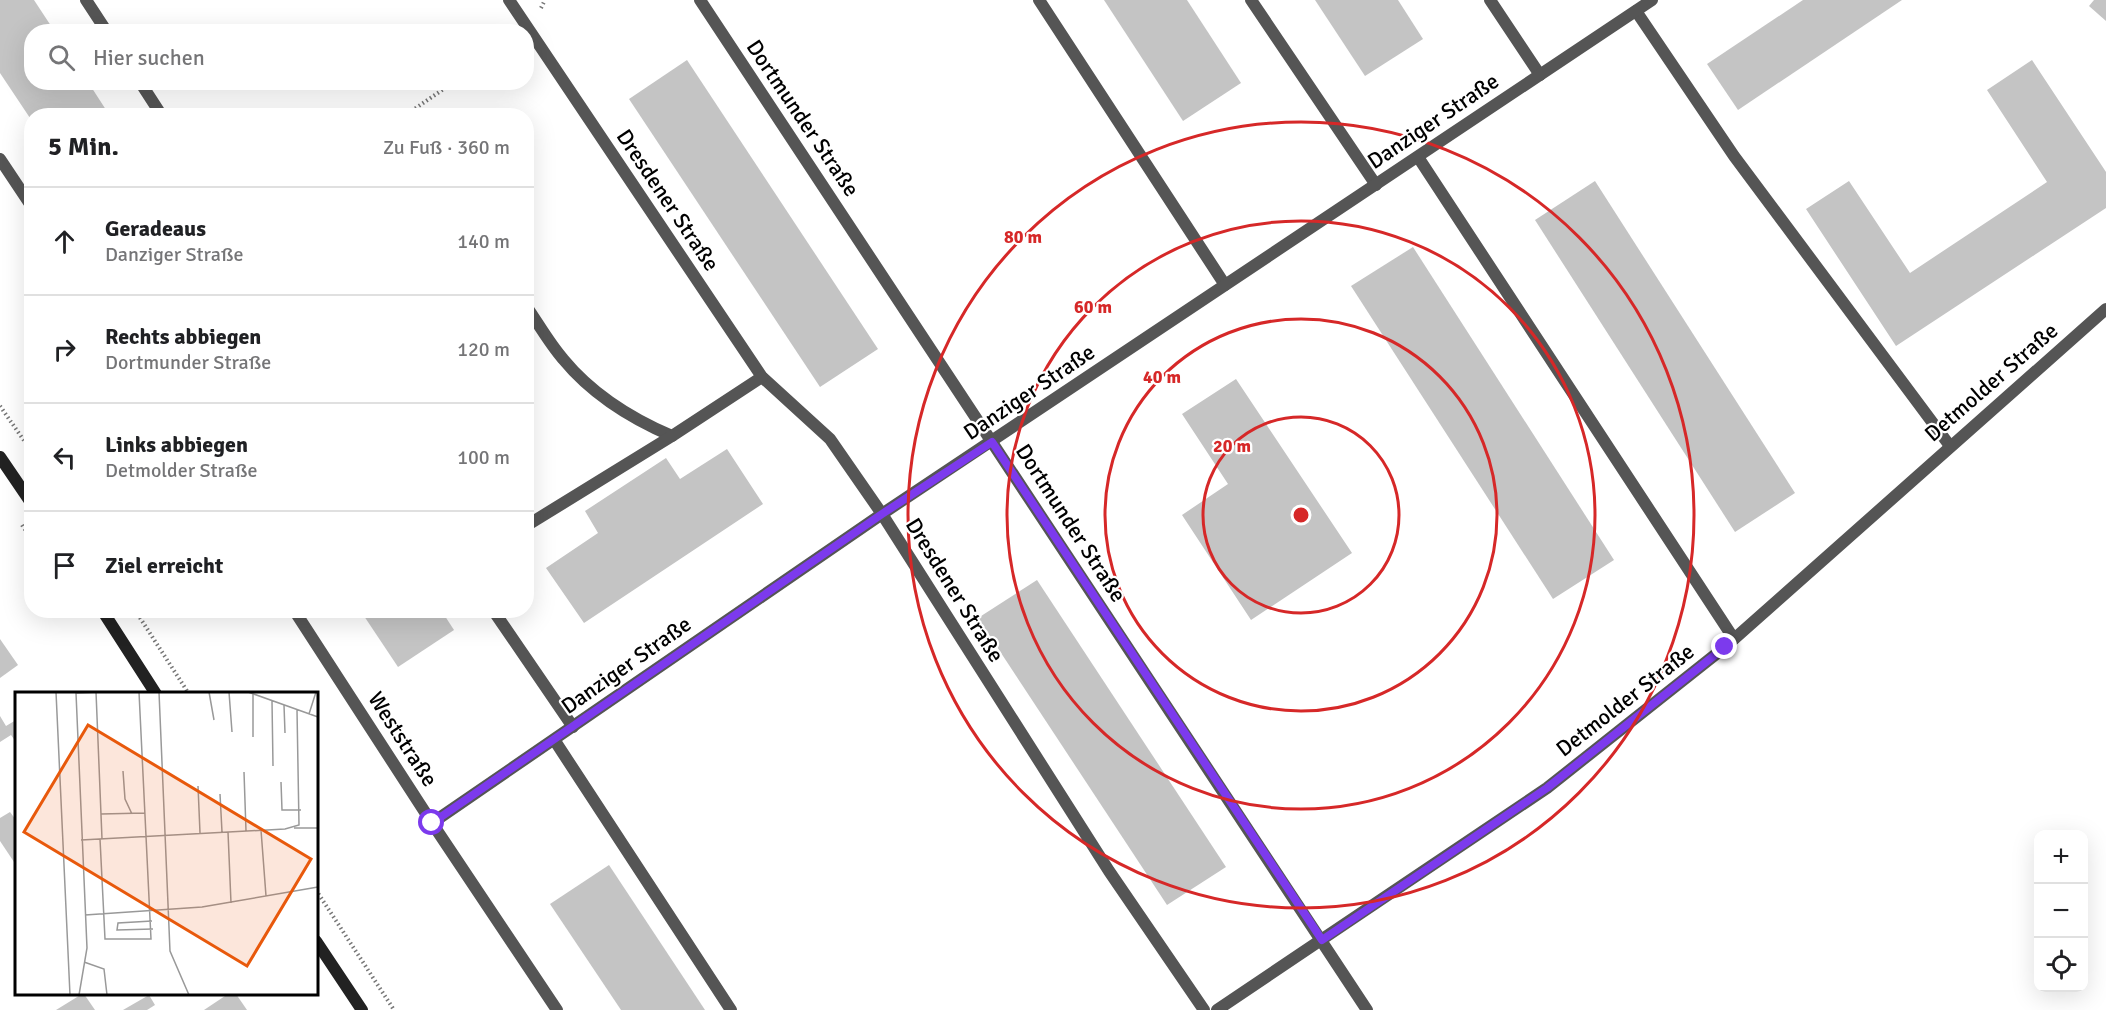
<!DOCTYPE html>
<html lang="de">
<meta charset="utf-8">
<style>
:root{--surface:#fff;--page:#f6f6f6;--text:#202124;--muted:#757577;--line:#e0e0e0}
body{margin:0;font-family:Signika,sans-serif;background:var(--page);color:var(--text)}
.controls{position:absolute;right:18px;bottom:18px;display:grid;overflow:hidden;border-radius:12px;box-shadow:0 6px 24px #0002}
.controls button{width:54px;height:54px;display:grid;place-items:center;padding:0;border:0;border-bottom:2px solid var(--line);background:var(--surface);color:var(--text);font:30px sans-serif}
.stop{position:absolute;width:18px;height:18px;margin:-14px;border:4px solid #7c3aed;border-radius:50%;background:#fff}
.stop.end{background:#7c3aed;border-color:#fff;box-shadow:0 2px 6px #0008}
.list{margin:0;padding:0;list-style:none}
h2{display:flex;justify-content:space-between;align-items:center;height:78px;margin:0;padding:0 24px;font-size:26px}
h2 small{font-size:20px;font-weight:400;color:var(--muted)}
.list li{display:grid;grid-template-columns:39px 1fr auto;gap:18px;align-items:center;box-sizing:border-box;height:108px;padding:0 24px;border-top:2px solid var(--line)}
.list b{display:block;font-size:22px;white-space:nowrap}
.list p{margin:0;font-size:20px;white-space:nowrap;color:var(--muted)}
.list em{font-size:20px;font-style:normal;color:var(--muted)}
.icon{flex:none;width:33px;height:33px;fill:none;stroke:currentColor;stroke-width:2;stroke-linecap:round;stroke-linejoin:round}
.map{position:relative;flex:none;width:2106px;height:1010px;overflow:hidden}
.search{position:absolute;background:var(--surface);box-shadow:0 6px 24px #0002;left:24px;top:24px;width:510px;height:66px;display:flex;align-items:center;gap:15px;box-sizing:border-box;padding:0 21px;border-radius:24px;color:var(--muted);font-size:22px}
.panel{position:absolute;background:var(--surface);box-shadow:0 6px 24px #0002;left:24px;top:108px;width:510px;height:510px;border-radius:24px}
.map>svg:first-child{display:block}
.building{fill:#c4c4c4}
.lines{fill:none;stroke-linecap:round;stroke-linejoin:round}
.path{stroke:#777;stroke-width:4;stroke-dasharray:1.5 3;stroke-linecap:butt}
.service{stroke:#555;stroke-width:12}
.secondary{stroke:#222;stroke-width:12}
.route{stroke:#7c3aed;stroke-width:8}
.ring{fill:none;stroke:#d62828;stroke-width:3}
.labels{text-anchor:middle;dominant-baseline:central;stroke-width:4.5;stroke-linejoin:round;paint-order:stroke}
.street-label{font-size:22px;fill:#000;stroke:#fff}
.inset-road{fill:none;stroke:#999;stroke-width:1.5}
.view{fill:#e8590c;fill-opacity:0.15;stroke:#e8590c;stroke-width:3}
.inset-edge{fill:none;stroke:#000;stroke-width:3}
.centre{fill:#d62828;stroke:#fff;stroke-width:3}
.ring-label{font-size:18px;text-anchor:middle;font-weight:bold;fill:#d62828;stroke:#fff;stroke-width:4.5;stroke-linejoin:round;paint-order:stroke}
</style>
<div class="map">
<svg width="2106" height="1010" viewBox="0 0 2106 1010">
<rect width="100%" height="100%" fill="#fff"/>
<g class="building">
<path d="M0,0H34L55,32H32V82H88L110,116H32V121L0,73Z"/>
<path d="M1104,0H1187L1241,83L1183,121Z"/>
<path d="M1315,0H1398L1423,39L1365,76Z"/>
<path d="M1803,0H1902L1738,110L1707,64Z"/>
<path d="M2094,0H2106V21L2089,6Z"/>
<path d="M687,60L878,349L820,387L629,99Z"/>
<path d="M2032,60L2106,172V208L1896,346L1806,209L1849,181L1910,273L2047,182L1987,90Z"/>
<path d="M1595,181L1795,493L1735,532L1535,220Z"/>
<path d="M1413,247L1614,560L1553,599L1351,286Z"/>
<path d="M1236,379L1352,553L1251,620L1182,515L1228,484L1182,414Z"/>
<path d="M727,449L763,504L584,623L546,568L598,533L585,511L666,458L680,479Z"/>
<path d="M1037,580L1226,867L1167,905L978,618Z"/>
<path d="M360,610H441L454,630L398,667Z"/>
<path d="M0,639L18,665L0,678Z"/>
<path d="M0,716L6,726L16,720V742L11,735L0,742Z"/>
<path d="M10,812L16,820V865L0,841V818Z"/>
<path d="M609,865L705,1010H621L550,904Z"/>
<path d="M82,994H84L95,1010H56Z"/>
<path d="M228,994H236L247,1010H204Z"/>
<path d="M149,995L155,1005L147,1010H123Z"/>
</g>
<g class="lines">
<g class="path">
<path d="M541,8L545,0"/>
<path d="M404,116L454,82"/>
<path d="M0,406L32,452"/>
<path d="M22,525L32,540"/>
<path d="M135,610L189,694"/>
<path d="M316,890L394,1010"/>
</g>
<g class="service">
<path d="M86,0L107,32"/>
<path d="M509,0L762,377L830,439L882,514L1109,871L1204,1010"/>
<path d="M700,0L1367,1010"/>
<path d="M1039,0L1225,285"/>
<path d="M1251,0L1376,185"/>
<path d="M1490,0L1540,75"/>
<path d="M1636,11L1734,156L1950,446"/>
<path d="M140,82L162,116"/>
<path d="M1418,157L1734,639"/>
<path d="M0,159L32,207"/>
<path d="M526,306C538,323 549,343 563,359C591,393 632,419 672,436"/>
<path d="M526,526L672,436L762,377"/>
<path d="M294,610L432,823L557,1010"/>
<path d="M493,610L573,727"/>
<path d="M555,741L731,1010"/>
<path d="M432,823L882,514L1652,0"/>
<path d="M1217,1010L1547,788L1725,647L2106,309"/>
</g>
<g class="secondary">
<path d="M0,457L32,504"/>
<path d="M102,610L156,694"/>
<path d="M316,941L362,1010"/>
</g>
</g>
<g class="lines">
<path class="route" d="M432,823L882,514L992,442L1322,940L1547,788L1725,647"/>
</g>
<g class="ring">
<circle cx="1301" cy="515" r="98"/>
<circle cx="1301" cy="515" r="196"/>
<circle cx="1301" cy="515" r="294"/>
<circle cx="1301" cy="515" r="393"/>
</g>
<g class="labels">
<g class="street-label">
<text transform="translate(803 118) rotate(56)">Dortmunder Straße</text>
<text transform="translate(1433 121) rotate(-34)">Danziger Straße</text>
<text transform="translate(668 200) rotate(56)">Dresdener Straße</text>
<text transform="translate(1991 382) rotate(-41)">Detmolder Straße</text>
<text transform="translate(1029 392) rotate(-34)">Danziger Straße</text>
<text transform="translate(1071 523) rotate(57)">Dortmunder Straße</text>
<text transform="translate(955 590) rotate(58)">Dresdener Straße</text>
<text transform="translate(626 665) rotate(-35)">Danziger Straße</text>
<text transform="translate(1625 700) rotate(-38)">Detmolder Straße</text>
<text transform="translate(403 739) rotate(57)">Weststraße</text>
</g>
</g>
<g transform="translate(15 692)">
<rect width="303" height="303" fill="#fff"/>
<path class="inset-road" d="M41,0L55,303M81,0L87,147M144,0L155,259L174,303M194,0L199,28M214,0L217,40M233,0L303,25M238,2V45M257,9L258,74M269,13L270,41M294,22L301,0M108,79L110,107L117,122M229,80L231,139M266,90L267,118H286M183,94L185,141M205,102L207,140M303,110V129M86,122L130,121M279,136H303M246,138L251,204M213,140L216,211M85,147L90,247H136L124,0M66,148L270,137L284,133L282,18M70,223L187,215L303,195M137,229L103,231L102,238L138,237M69,270L89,277L92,303M64,303L72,256L61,1L84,0"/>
<path class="view" d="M73,33L296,167L232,274L9,140Z"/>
<rect width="303" height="303" class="inset-edge"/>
</g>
<circle cx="1301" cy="515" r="9" class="centre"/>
<g class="ring-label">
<text x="1023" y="243">80 m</text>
<text x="1093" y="313">60 m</text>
<text x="1162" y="383">40 m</text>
<text x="1232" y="452">20 m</text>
</g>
</svg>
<div class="controls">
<button>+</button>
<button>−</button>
<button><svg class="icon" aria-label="locate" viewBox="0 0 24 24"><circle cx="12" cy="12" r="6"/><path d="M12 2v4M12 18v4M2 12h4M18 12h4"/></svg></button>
</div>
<div class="stop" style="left:432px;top:823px"></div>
<div class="stop end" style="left:1725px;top:647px"></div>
<div class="search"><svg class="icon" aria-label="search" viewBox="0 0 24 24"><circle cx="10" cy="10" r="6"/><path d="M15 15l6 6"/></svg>Hier suchen</div>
<section class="panel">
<h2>5 Min.<small>Zu Fuß · 360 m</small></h2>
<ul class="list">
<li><svg class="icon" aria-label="ahead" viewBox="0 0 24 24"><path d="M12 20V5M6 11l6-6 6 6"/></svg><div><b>Geradeaus</b><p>Danziger Straße</p></div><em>140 m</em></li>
<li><svg class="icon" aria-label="right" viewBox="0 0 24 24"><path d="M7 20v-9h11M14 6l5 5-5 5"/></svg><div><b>Rechts abbiegen</b><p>Dortmunder Straße</p></div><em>120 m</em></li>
<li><svg class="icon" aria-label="left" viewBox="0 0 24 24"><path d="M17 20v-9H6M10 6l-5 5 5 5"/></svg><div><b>Links abbiegen</b><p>Detmolder Straße</p></div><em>100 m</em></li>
<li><svg class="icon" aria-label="arrive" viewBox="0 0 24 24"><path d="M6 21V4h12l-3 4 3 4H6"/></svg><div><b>Ziel erreicht</b></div></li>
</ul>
</section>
</div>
